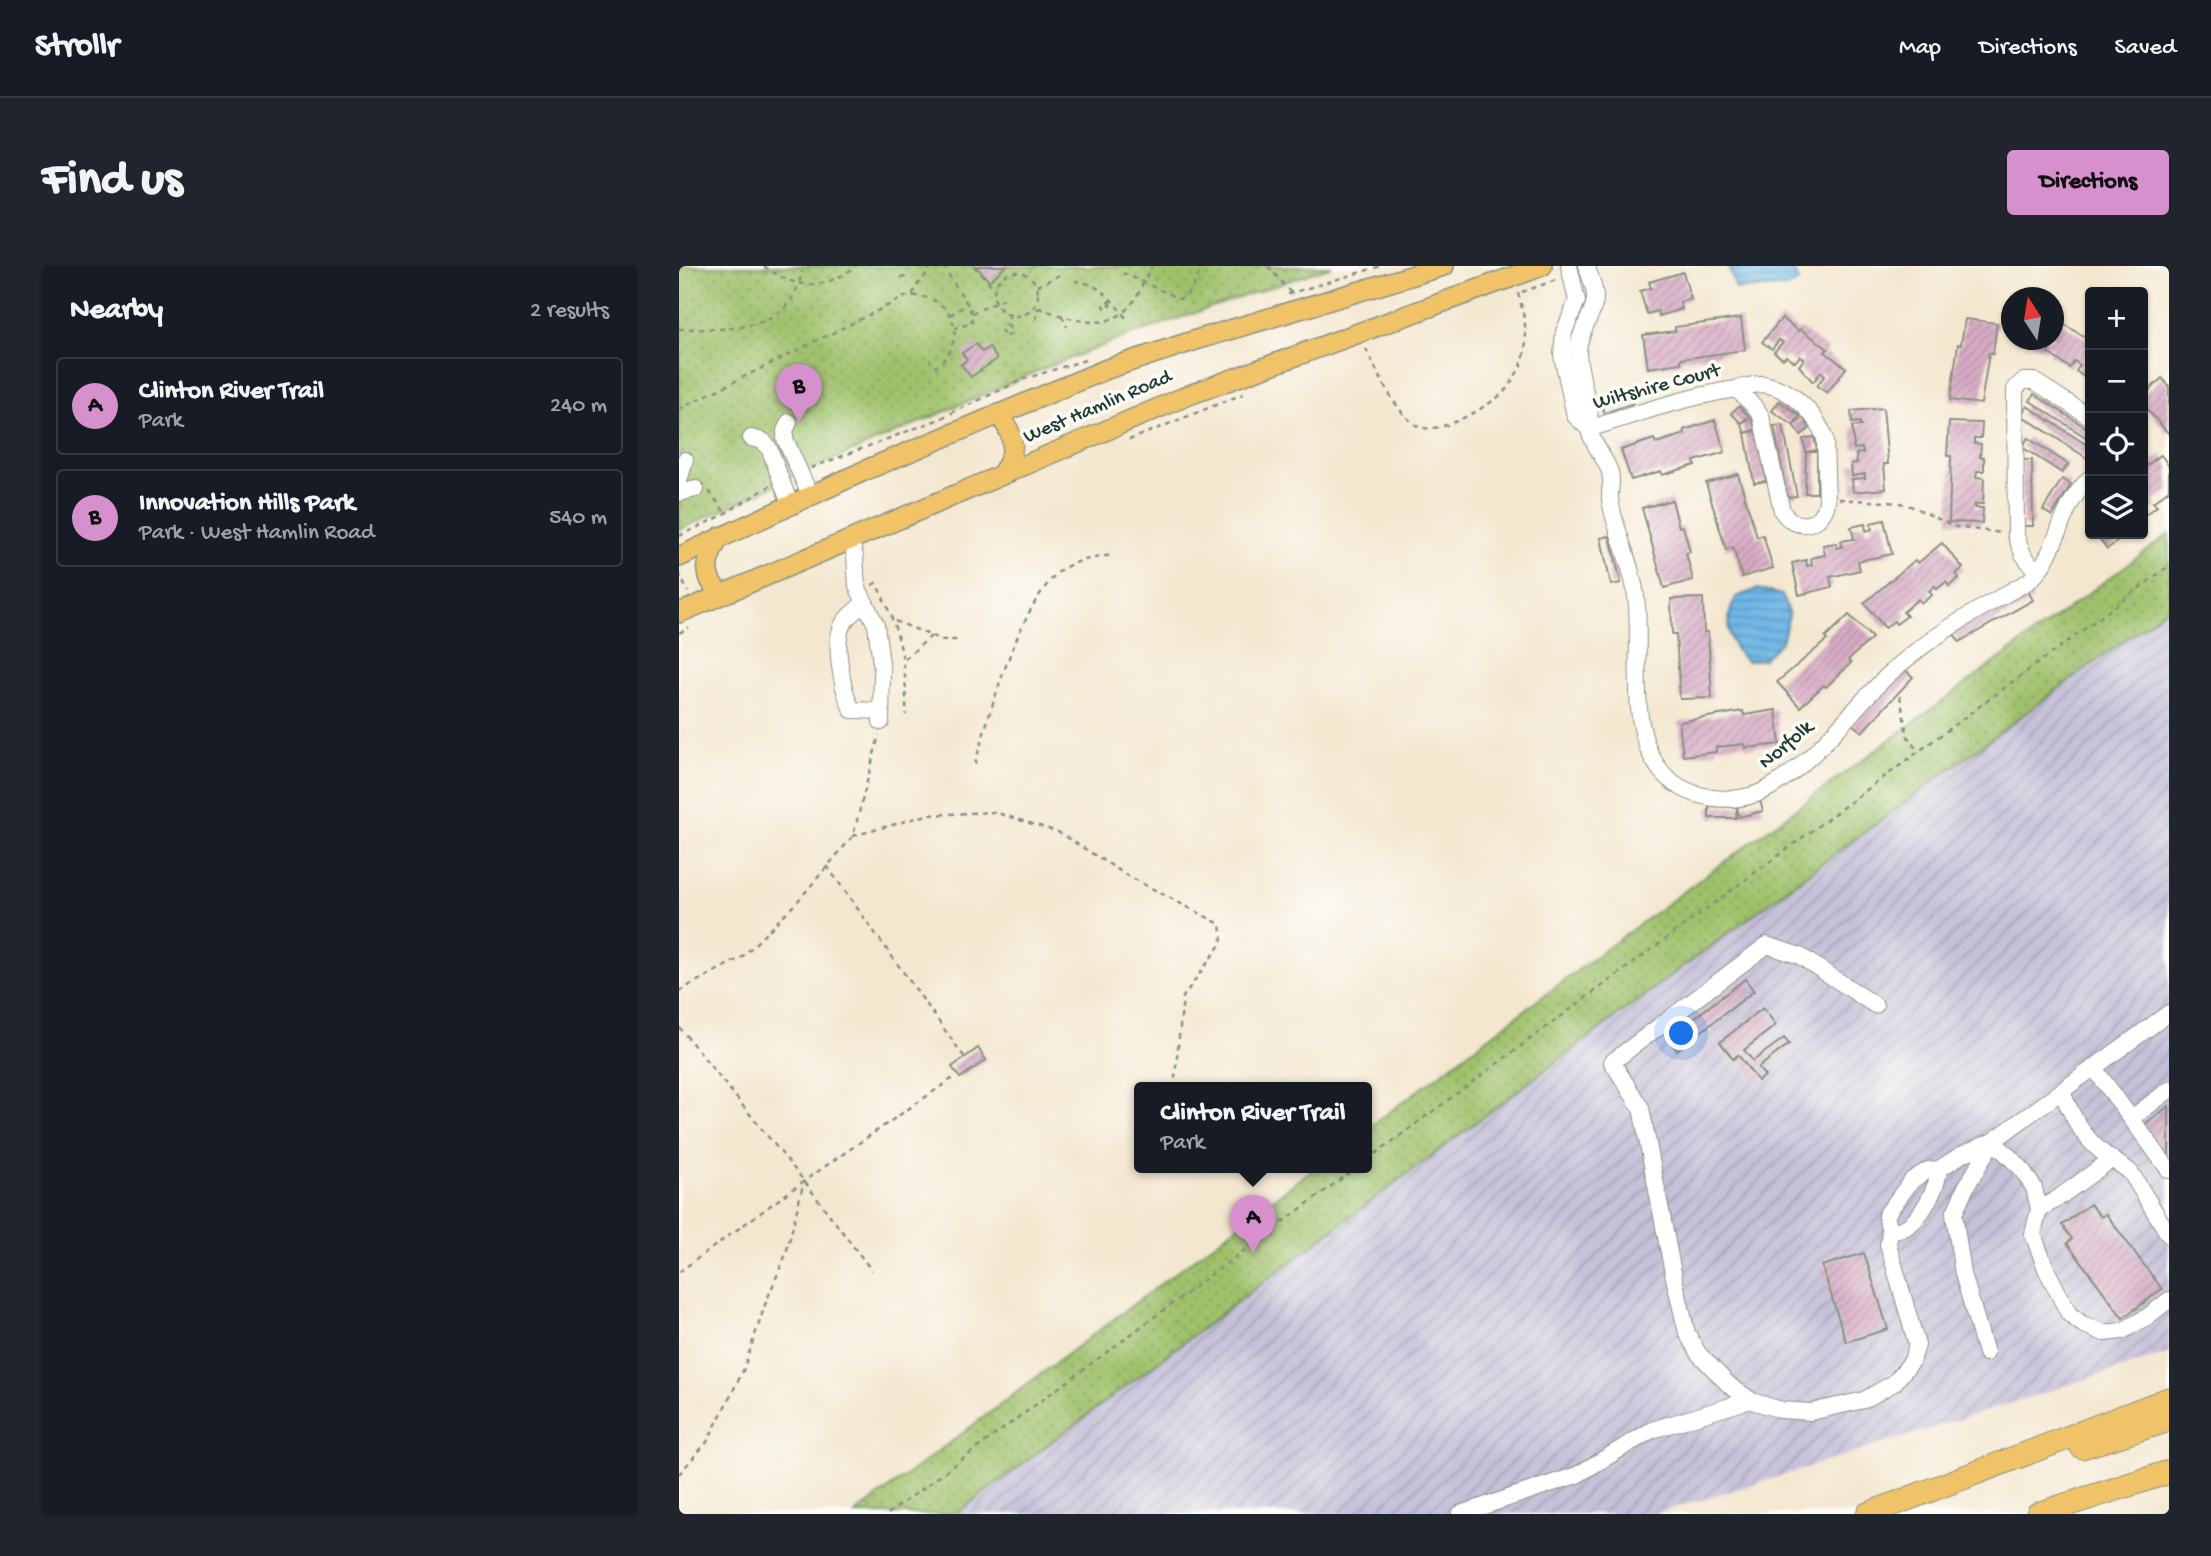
<!DOCTYPE html>
<meta charset="utf-8">
<style>
:root{--surface:#171b24;--page:#20242c;--text:#f1f3f6;--muted:#9ea1a6;--line:#363941;--accent:#d690ce}
body{margin:0;font-family:"Gochi Hand",sans-serif;background:var(--page);color:var(--text)}
.controls{position:absolute;right:21px;top:21px;display:grid;overflow:hidden;border-radius:7px;box-shadow:0 2px 5px #0004}
.controls button{width:63px;height:63px;display:grid;place-items:center;padding:0;border:0;border-bottom:2px solid var(--line);background:var(--surface);color:var(--text);font:35px sans-serif}
.compass{position:absolute;left:1322px;top:21px;width:63px;height:63px;border-radius:50%;background:var(--surface);box-shadow:0 2px 5px #0004;rotate:348deg}
.you{position:absolute;left:1003px;top:768px;width:24px;height:24px;margin:-18px;border:5px solid #fff;border-radius:50%;background:#1a73e8;box-shadow:0 0 0 10px #1a73e833}
.badge{display:grid;place-items:center;width:46px;height:46px;border-radius:50%;background:var(--accent);color:#111;font-size:23px;font-weight:700}
.pin{position:absolute;translate:-50% -58px;filter:drop-shadow(0 2px 4px #0008)}
.pin::after{content:'';position:absolute;top:37px;width:24px;height:21px;background:inherit;clip-path:polygon(0 0,100% 0,50% 100%)}
.popup{position:absolute;left:455px;top:816px;width:238px;height:91px;box-sizing:border-box;display:grid;place-content:center;border-radius:7px;background:var(--surface);filter:drop-shadow(0 2px 5px #0005);font-size:23px;white-space:nowrap;color:var(--muted)}
.popup b{font-size:26px;color:var(--text)}
.popup::after{content:'';position:absolute;left:50%;top:100%;margin-left:-14px;border:14px solid transparent;border-top-color:var(--surface)}
.list{margin:0;padding:0;list-style:none}
h2{display:flex;justify-content:space-between;align-items:center;height:91px;margin:0;padding:0 28px;font-size:30px}
h2 small{font-size:23px;font-weight:400;color:var(--muted)}
.list li{display:grid;grid-template-columns:46px 1fr auto;gap:21px;align-items:center;box-sizing:border-box;height:98px;margin:0 14px 14px;padding:0 14px;border:2px solid var(--line);border-radius:7px}
.list b{display:block;font-size:26px;white-space:nowrap}
.list p{margin:0;font-size:23px;white-space:nowrap;color:var(--muted)}
.list em{font-size:23px;font-style:normal;color:var(--muted)}
.icon{flex:none;width:38px;height:38px;fill:none;stroke:currentColor;stroke-width:2;stroke-linecap:round;stroke-linejoin:round}
.map{position:relative;flex:none;width:1490px;height:1248px;overflow:hidden;border-radius:7px}
header{display:flex;align-items:center;gap:42px;box-sizing:border-box;height:98px;padding:0 35px;background:var(--surface);border-bottom:2px solid var(--line)}
header strong{font-size:33px}
nav{display:flex;gap:38px;margin-inline-start:auto;font-size:24px}
.intro{display:flex;align-items:center;justify-content:space-between;box-sizing:border-box;height:168px;padding:0 42px}
h1{margin:0;font-size:49px}
.button{padding:18px 32px;border-radius:7px;background:var(--accent);color:#111;font-size:24px;font-weight:700}
main{display:flex;gap:42px;padding:0 42px}
aside{flex:1;background:var(--surface);border-radius:7px;box-shadow:0 2px 5px #0004}
.map>svg:first-child{display:block}
.industrial{fill:url(#industrial-furrows)}
.park{fill:url(#park-dots);stroke:#5f7f4f;stroke-width:2}
.water{fill:url(#water-rules);stroke:#477a8e;stroke-width:2}
.building{fill:url(#building-hatch)}
.lines{fill:none;stroke-linecap:round;stroke-linejoin:round}
.minor-casing{stroke:#8a9282;stroke-width:18}
.major-casing{stroke:#8a9282;stroke-width:22}
.highway-casing{stroke:#8a9282;stroke-width:25}
.path{stroke:#8a9282;stroke-width:2.5;stroke-dasharray:5 5;stroke-linecap:butt}
.minor{stroke:#fff;stroke-width:16}
.major{stroke:#f0c369;stroke-width:19}
.highway{stroke:#f0c369;stroke-width:23}
.labels{text-anchor:middle;dominant-baseline:central;stroke-width:7;stroke-linejoin:round;paint-order:stroke}
.street-label{font-size:21px;fill:#1f3d34;stroke:#fdfcf7}
</style>
<header>
<strong>Strollr</strong>
<nav><a>Map</a><a>Directions</a><a>Saved</a></nav>
</header>
<div class="intro"><h1>Find us</h1><a class="button">Directions</a></div>
<main>
<aside>
<h2>Nearby<small>2 results</small></h2>
<ul class="list">
<li><span class="badge">A</span><div><b>Clinton River Trail</b><p>Park</p></div><em>240 m</em></li>
<li><span class="badge">B</span><div><b>Innovation Hills Park</b><p>Park · West Hamlin Road</p></div><em>540 m</em></li>
</ul>
</aside>
<div class="map">
<svg width="1490" height="1248" viewBox="0 0 1490 1248">
<defs>
<pattern id="industrial-furrows" width="10" height="10" patternUnits="userSpaceOnUse" patternTransform="scale(1.75)"><rect width="10" height="10" fill="#c6c0d9"/><path d="M-1 1l2-2M0 10L10 0M9 11l2-2" fill="none" stroke="#a09db1"/></pattern>
<pattern id="park-dots" width="8" height="8" patternUnits="userSpaceOnUse" patternTransform="scale(1.75)"><rect width="8" height="8" fill="#9fc16a"/><path d="M2 2h.1M6 6h.1" fill="none" stroke="#819e58" stroke-width="1.8" stroke-linecap="round"/></pattern>
<pattern id="water-rules" width="6" height="5" patternUnits="userSpaceOnUse" patternTransform="scale(1.75)"><rect width="6" height="5" fill="#6fb7e7"/><path d="M0 2.5h6" fill="none" stroke="#5b96bc"/></pattern>
<pattern id="building-hatch" width="6" height="6" patternUnits="userSpaceOnUse" patternTransform="scale(1.75)"><rect width="6" height="6" fill="#d8abc5"/><path d="M-1 1l2-2M0 6l6-6M5 7l2-2" fill="none" stroke="#af8ca1"/></pattern>
</defs>
<rect width="100%" height="100%" fill="#fdfcf7"/>
<filter id="ink" filterUnits="userSpaceOnUse"><feTurbulence type="fractalNoise" baseFrequency=".0143" numOctaves="2"/><feDisplacementMap in="SourceGraphic" scale="14" xChannelSelector="R" yChannelSelector="G"/><feConvolveMatrix kernelMatrix="1 2 1 2 8 2 1 2 1" color-interpolation-filters="sRGB"/></filter>
<filter id="wash" filterUnits="userSpaceOnUse"><feTurbulence type="fractalNoise" baseFrequency=".00686" numOctaves="4" result="noise"/><feDisplacementMap in="SourceGraphic" scale="28" xChannelSelector="R" yChannelSelector="G"/><feGaussianBlur stdDeviation="1.57" result="paint"/><feColorMatrix in="noise" values="0 0 0 0 0 0 0 0 0 0 0 0 0 0 0 0 0 1.4 0 .05"/><feComposite in="paint" operator="in"/></filter>
<g filter="url(#wash)">
<rect width="100%" height="100%" fill="#f4e7d0"/>
<path class="industrial" d="M1490,341V1087L1089,1214L974,1248H277L971,725Z"/>
<g class="park">
<path d="M0,0H653L454,68L361,104L119,209L0,264Z"/>
<path d="M1490,268V341L971,725L277,1248H176L637,901H688V863L935,677Z"/>
</g>
<g class="water">
<path d="M1049,0H1112L1120,15L1111,21L1057,23Z"/>
<path d="M1078,323L1103,329L1110,349L1103,375L1084,393L1067,395C1046,375 1045,357 1057,331Z"/>
</g>
<g id="blocks">
<g class="building">
<path d="M297,0H327L310,15Z"/>
<path d="M1004,6L1012,33L1001,36L1003,43L980,50L979,45L968,48L961,25L972,22L970,16Z"/>
<path d="M1374,51L1411,75V110L1408,113L1397,105L1401,99L1395,95L1391,102L1369,87L1373,81L1370,79L1366,85L1353,77L1355,74H1374Z"/>
<path d="M1062,52L1066,84L1002,93V97L969,102L964,69L996,65V61Z"/>
<path d="M1103,52L1120,65L1122,63L1149,83L1146,86L1167,102L1148,127L1138,120L1146,109L1142,106L1134,116L1120,100L1125,93L1121,90L1116,96L1107,90L1104,93L1095,86L1104,76L1100,74L1093,83L1083,76Z"/>
<path d="M1286,53L1318,57L1314,88L1310,87L1302,138L1271,134L1279,78L1282,79Z"/>
<path d="M297,78L303,86L310,81L318,93L292,111L282,98L288,94L283,87Z"/>
<path d="M1483,112L1490,120V168L1464,139V130Z"/>
<path d="M951,126L955,137L925,147L922,136Z"/>
<path d="M1355,128L1411,164V174L1351,135Z"/>
<path d="M1100,135L1121,150L1114,159L1124,152L1131,162L1122,169L1114,159L1093,145Z"/>
<path d="M1060,140L1070,150L1062,157L1052,147Z"/>
<path d="M1348,140L1411,181V194L1342,149Z"/>
<path d="M1204,142L1209,198H1205L1207,223L1174,226L1173,213L1186,212V208L1173,210L1172,198L1178,197L1177,188L1184,187L1183,182L1175,183L1173,161L1182,160L1181,156L1173,157L1172,145Z"/>
<path d="M1072,152L1077,163L1066,167L1062,157Z"/>
<path d="M1036,154L1046,186L1015,195L1016,199L983,209L982,205L952,214L942,184L975,173L977,177L1006,168L1005,164Z"/>
<path d="M1270,156L1303,157L1302,172H1295V177L1302,178L1301,191H1305V205H1298L1297,211L1305,212L1304,238H1296V242H1304L1303,257L1270,256L1272,190H1268Z"/>
<path d="M1104,159L1118,230L1108,231L1095,160Z"/>
<path d="M1078,165L1087,215L1075,217L1066,167Z"/>
<path d="M1135,171L1138,184L1127,186H1138V227H1126L1127,186L1124,173Z"/>
<path d="M1349,172L1389,198L1383,207L1343,181Z"/>
<path d="M1482,189L1490,200V224L1474,236L1478,240L1464,250V202Z"/>
<path d="M1343,194H1353L1354,260H1344Z"/>
<path d="M1059,208L1078,271L1084,269L1094,302L1063,311L1054,281L1047,284L1027,217Z"/>
<path d="M1383,213L1392,218L1373,250L1364,244Z"/>
<path d="M993,234L1000,261L1004,260L1011,286L1007,287L1014,314L985,322L963,242Z"/>
<path d="M1205,254L1213,288L1179,295L1181,304L1151,311L1153,321L1120,329L1113,297L1127,294L1128,300L1133,299L1132,292L1146,289L1144,279L1157,277L1158,282L1163,281L1162,275L1175,273L1172,261L1186,258L1187,265L1193,263L1192,257Z"/>
<path d="M1417,268H1448L1428,283Z"/>
<path d="M931,270L942,317L932,319L922,272Z"/>
<path d="M1263,277L1284,302L1277,308L1280,312L1270,320L1267,316L1258,323L1256,320L1250,325L1253,329L1243,337L1239,333L1224,346L1228,350L1217,358L1215,355L1206,362L1185,337L1236,294L1239,297Z"/>
<path d="M1348,323L1354,334L1280,376L1274,366Z"/>
<path d="M1024,332L1025,366H1029L1033,432L1001,433L997,368H993L992,333Z"/>
<path d="M1170,349L1193,372L1169,394L1172,397L1147,421L1145,419L1121,441L1098,416L1148,374L1146,372Z"/>
<path d="M1224,402L1234,411L1183,466L1173,458Z"/>
<path d="M1097,444L1101,478L1067,482L1066,478L1037,481V486L1004,490L1000,456L1064,445L1065,449Z"/>
<path d="M1081,535L1084,545L1060,551L1058,541L1057,552H1030V540L1058,541Z"/>
<path d="M1066,713L1075,725L998,784L989,772Z"/>
<path d="M1084,742L1097,759L1065,784L1074,795L1105,772L1110,778L1079,802L1086,810L1079,815L1059,789L1054,793L1041,776Z"/>
<path d="M299,782L307,794L281,812L273,801Z"/>
<path d="M1490,840V891L1466,858Z"/>
<path d="M1411,938L1422,951L1427,948L1483,1023L1444,1052L1388,977L1393,973L1383,959Z"/>
<path d="M1185,987L1209,1063L1167,1076L1143,1000Z"/>
</g>
</g>
</g>
<g filter="url(#ink)">
<use href="#blocks" fill-opacity="0" stroke="#8a9282" stroke-width="2"/>
<g class="lines">
<g class="minor-casing">
<g id="minor">
<path d="M890,0L898,35L885,66L883,89L896,150L910,163"/>
<path d="M908,0C910,9 916,21 916,31C917,46 899,65 899,86C900,105 906,124 910,143C912,150 909,157 910,164C914,180 926,191 931,206C934,216 930,224 931,233C936,266 953,297 957,330C964,383 947,456 979,501C1002,534 1057,542 1090,522C1138,494 1169,447 1209,409C1251,370 1300,343 1350,315C1382,285 1377,245 1411,212"/>
<path d="M110,156L106,165V173L131,229"/>
<path d="M910,163C959,147 1007,131 1057,123C1068,121 1078,116 1089,119C1114,124 1139,150 1146,173L1148,236C1144,261 1116,266 1103,245L1082,150L1077,142L1057,123"/>
<path d="M72,172L84,175L90,182L111,238"/>
<path d="M0,215L6,194"/>
<path d="M0,227L17,223"/>
<path d="M171,273L176,290L178,320L197,359L203,405L202,456"/>
<path d="M1358,307L1344,288L1337,270L1336,123L1344,115H1355L1411,151"/>
<path d="M186,336C180,342 171,348 166,355C152,372 164,426 173,444L202,445"/>
<path d="M1196,739L1121,690L1088,679L933,796L962,842L995,1012L1008,1067L1019,1087L1050,1119L1073,1135L1102,1144L1132,1146L1185,1134L1215,1117L1233,1095L1238,1079L1209,978L1211,966"/>
<path d="M1415,802L1490,904"/>
<path d="M1383,826C1393,850 1403,870 1424,887C1433,895 1444,899 1452,907L1490,969"/>
<path d="M1453,852L1490,824"/>
<path d="M1314,875L1342,902L1355,922L1360,943L1354,968L1367,1003L1390,1048L1403,1058L1425,1067L1443,1065L1468,1051L1490,1034"/>
<path d="M1260,903C1259,920 1243,952 1227,961C1223,964 1216,964 1211,966L1207,949L1233,914L1249,904L1260,903L1282,889L1314,875L1490,747"/>
<path d="M1360,943L1375,935L1433,893"/>
<path d="M1307,1087L1284,1008L1275,948L1287,921L1314,875"/>
<path d="M781,1248L898,1209L973,1164L1071,1134"/>
</g>
</g>
<g class="major-casing">
<g id="major">
<path d="M319,148C336,168 339,186 323,207"/>
<path d="M41,271C27,292 22,310 42,328"/>
<path d="M0,291L187,204L428,103L517,74L765,0"/>
<path d="M0,347L510,129L863,0"/>
</g>
</g>
<g class="highway-casing">
<g id="highway">
<path d="M1403,1181L1490,1154"/>
<path d="M1189,1248L1490,1133"/>
<path d="M1359,1248L1490,1206"/>
</g>
</g>
<g class="path">
<path d="M85,0C118,25 145,24 177,0"/>
<path d="M264,0L291,42L293,57L276,62"/>
<path d="M295,0L315,22"/>
<path d="M531,0H538"/>
<path d="M589,0L612,27"/>
<circle cx="337" cy="28" r="22"/>
<path d="M444,7L501,33C514,28 518,12 523,0"/>
<path d="M222,11L228,12"/>
<path d="M396,15C421,17 433,34 447,52"/>
<path d="M358,20L383,8"/>
<path d="M843,26L880,13"/>
<path d="M609,28L702,0"/>
<path d="M234,29C236,16 248,13 251,0"/>
<path d="M430,37L432,40L427,43L424,38L434,34"/>
<path d="M360,42C396,54 433,71 458,30C463,20 467,10 473,0"/>
<path d="M293,47L325,33"/>
<path d="M271,49L289,38"/>
<path d="M383,50L388,61"/>
<path d="M357,54L359,41"/>
<path d="M329,58L324,60L322,64L326,71L332,68L329,58L330,50"/>
<path d="M0,63C50,63 112,69 123,5"/>
<path d="M687,83C697,103 719,153 741,161C761,169 807,141 823,128C830,121 840,105 843,96C851,74 845,49 839,27"/>
<path d="M0,143L228,30C273,26 293,72 257,101L250,93"/>
<path d="M450,174L564,128"/>
<path d="M132,202L258,154L345,113L406,94"/>
<path d="M30,225L47,248"/>
<path d="M1160,233L1221,237L1234,241L1277,261L1323,267"/>
<path d="M0,270L40,251L91,220"/>
<path d="M0,307L9,326"/>
<path d="M193,319L197,317C221,365 228,395 227,449"/>
<path d="M216,355L263,374H279"/>
<path d="M0,367L10,362"/>
<path d="M226,393L252,370"/>
<path d="M1221,430L1228,469L1239,486"/>
<path d="M296,498C311,446 340,339 381,305C395,294 416,292 433,289"/>
<path d="M174,570L248,549L315,546L379,566L449,610L541,658L543,676L504,731L495,821"/>
<path d="M148,600L286,792"/>
<path d="M0,725L63,691L118,636L174,570L200,469"/>
<path d="M0,761L125,915L193,1005"/>
<path d="M688,894L1490,300"/>
<path d="M0,1006L125,915L277,810"/>
<path d="M0,1208L28,1176L64,1105L87,1036L107,988L125,915"/>
<path d="M209,1248L678,901"/>
</g>
<use href="#minor" class="minor"/>
<use href="#major" class="major"/>
<use href="#highway" class="highway"/>
</g>
</g>
<g class="labels">
<g class="street-label">
<text transform="translate(978 122) rotate(-15)">Wiltshire Court</text>
<text transform="translate(419 142) rotate(-23)">West Hamlin Road</text>
<text transform="translate(1108 480) rotate(-40)">Norfolk</text>
</g>
</g>
</svg>
<div class="controls">
<button>+</button>
<button>−</button>
<button><svg class="icon" aria-label="locate" viewBox="0 0 24 24"><circle cx="12" cy="12" r="6"/><path d="M12 2v4M12 18v4M2 12h4M18 12h4"/></svg></button>
<button><svg class="icon" aria-label="layers" viewBox="0 0 24 24"><path d="M12 4l9 5-9 5-9-5zM3 14l9 5 9-5"/></svg></button>
</div>
<svg class="compass" viewBox="-18 -18 36 36"><path d="M0-13l5 13h-10z" fill="#e53935"/><path d="M0 13l5-13h-10z" fill="#9ea1a6"/></svg>
<div class="you"></div>
<div class="pin badge" style="left:574px;top:987px">A</div>
<div class="popup"><b>Clinton River Trail</b>Park</div>
<div class="pin badge" style="left:120px;top:156px">B</div>
</div>
</main>
